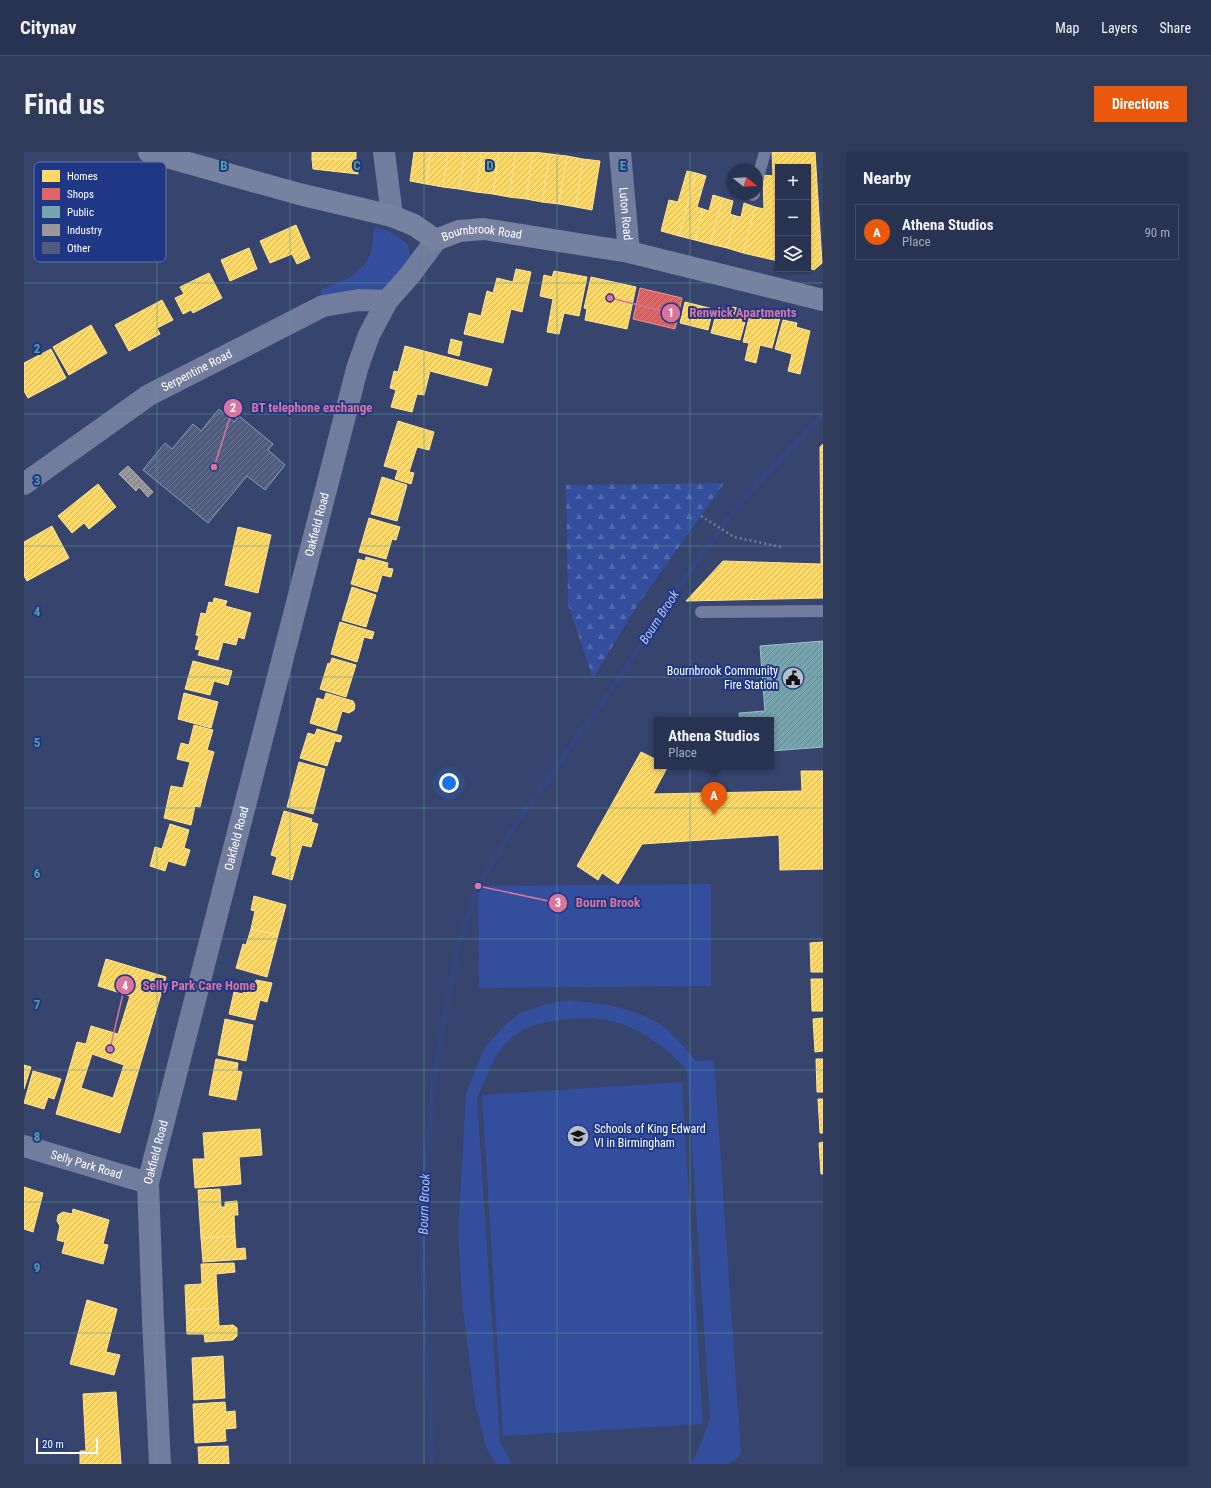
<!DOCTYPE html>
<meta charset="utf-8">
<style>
:root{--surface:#283352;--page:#303b59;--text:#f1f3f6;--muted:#a5aab8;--line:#444e69;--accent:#ea580c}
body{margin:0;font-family:"Roboto Condensed",sans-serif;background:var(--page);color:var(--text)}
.controls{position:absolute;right:12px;top:12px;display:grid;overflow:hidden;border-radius:0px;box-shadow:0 1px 3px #0004}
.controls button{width:36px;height:36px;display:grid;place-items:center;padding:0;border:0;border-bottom:1px solid var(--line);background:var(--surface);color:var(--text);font:20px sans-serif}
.compass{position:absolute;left:703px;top:12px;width:36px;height:36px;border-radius:50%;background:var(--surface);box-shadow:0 1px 3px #0004;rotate:108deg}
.scale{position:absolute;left:12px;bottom:10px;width:62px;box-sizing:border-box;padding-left:4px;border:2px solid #fff;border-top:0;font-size:11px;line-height:14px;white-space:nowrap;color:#fff;-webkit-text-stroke:3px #1f3885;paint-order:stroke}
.you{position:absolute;left:425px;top:631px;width:14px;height:14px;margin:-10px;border:3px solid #fff;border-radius:50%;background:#1a73e8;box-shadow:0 0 0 6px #1a73e833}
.badge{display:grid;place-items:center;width:26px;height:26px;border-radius:50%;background:var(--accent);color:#fff;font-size:13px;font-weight:700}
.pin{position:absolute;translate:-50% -33px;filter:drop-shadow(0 1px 2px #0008)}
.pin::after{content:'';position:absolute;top:21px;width:14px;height:12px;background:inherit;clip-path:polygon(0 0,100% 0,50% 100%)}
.popup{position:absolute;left:630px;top:565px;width:120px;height:52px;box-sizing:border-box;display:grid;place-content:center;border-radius:0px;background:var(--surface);filter:drop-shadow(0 1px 3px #0005);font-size:13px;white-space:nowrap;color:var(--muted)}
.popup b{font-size:15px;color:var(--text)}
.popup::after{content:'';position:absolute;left:50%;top:100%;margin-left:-8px;border:8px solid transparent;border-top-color:var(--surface)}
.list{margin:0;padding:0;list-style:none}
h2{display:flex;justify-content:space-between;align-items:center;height:52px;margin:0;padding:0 16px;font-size:17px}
h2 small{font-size:13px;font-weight:400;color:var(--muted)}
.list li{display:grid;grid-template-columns:26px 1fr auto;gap:12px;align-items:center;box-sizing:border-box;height:56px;margin:0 8px 8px;padding:0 8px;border:1px solid var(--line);border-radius:0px}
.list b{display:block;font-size:15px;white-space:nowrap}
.list p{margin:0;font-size:13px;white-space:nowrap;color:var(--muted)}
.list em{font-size:13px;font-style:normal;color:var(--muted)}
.icon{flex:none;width:22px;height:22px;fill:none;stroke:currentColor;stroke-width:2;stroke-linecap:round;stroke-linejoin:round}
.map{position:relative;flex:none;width:799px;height:1312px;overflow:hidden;border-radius:0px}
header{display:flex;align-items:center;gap:24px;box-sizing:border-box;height:56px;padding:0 20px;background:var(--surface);border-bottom:1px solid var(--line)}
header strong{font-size:19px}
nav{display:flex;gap:22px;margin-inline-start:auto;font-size:14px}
.intro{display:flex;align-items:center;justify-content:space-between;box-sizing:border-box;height:96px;padding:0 24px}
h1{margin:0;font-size:28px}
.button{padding:10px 18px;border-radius:0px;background:var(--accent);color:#fff;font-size:14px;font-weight:700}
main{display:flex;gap:24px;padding:0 24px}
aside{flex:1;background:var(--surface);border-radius:0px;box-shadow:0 1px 3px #0004}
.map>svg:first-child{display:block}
.grass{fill:#334e9c}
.forest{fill:url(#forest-firs)}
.homes{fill:url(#homes-hatch);stroke:#ffe494;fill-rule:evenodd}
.shops{fill:url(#shops-hatch);stroke:#e99494}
.public{fill:url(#public-hatch);stroke:#9fc0c7}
.industry{fill:url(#industry-hatch);stroke:#b8b8b8}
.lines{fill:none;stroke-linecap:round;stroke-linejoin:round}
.stream{stroke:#34467e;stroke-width:6}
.building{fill:url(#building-hatch);stroke:#9099b2}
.path{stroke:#727c9c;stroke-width:2.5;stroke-dasharray:2 3;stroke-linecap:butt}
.lane{stroke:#727c9c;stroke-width:12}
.street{stroke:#727c9c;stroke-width:22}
.secondary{stroke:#7781a0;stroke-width:22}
.grid{fill:none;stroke:#579f9a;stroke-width:1;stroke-opacity:0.55}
.labels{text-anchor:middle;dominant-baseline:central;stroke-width:4;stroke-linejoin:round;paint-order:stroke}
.street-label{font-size:12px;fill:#fff;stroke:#1f3885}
.poi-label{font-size:12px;fill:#fff;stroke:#1f3885;text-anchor:end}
.water-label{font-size:13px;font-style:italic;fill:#b2c3f1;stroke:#1f3885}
.key{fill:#1f3885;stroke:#6274aa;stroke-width:1}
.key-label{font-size:11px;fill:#fff}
.grid-label{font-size:13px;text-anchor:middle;font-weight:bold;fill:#579f9a;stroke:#1f3885;stroke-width:4;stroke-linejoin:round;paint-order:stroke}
.leader{fill:none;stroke:#da749d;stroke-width:1.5}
.callout-dot{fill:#da749d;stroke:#1f3885;stroke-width:1.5}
.mark-label{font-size:12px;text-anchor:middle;font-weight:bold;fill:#fff}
.callout-label{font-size:13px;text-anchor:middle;font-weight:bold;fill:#da749d;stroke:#1f3885;stroke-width:4;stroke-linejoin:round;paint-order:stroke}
</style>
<header>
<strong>Citynav</strong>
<nav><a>Map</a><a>Layers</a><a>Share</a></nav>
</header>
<div class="intro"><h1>Find us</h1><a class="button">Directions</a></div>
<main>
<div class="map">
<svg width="799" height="1312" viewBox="0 0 799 1312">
<defs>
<pattern id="forest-firs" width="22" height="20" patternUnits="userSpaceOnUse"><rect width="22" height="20" fill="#334e9c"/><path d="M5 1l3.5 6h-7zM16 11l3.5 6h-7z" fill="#5269ab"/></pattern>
<pattern id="homes-hatch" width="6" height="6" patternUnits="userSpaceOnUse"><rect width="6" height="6" fill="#ffd966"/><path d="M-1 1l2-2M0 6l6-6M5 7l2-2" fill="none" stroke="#d2b660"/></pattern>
<pattern id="shops-hatch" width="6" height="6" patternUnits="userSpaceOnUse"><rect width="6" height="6" fill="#e06666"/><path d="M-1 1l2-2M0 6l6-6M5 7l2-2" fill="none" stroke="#ac5d5d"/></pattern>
<pattern id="public-hatch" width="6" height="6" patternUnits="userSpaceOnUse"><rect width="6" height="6" fill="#76a5af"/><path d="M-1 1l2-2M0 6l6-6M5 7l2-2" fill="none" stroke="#698a91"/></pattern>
<pattern id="industry-hatch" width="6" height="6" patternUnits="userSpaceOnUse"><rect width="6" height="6" fill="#999"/><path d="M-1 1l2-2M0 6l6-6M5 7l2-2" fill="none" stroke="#7e7e7e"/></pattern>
<pattern id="building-hatch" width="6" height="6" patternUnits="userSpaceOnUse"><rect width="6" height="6" fill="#505c7d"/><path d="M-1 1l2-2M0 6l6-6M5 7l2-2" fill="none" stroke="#6a7490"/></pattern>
</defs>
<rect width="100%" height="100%" fill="#36446e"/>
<g class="grass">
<path d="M350,75L364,79L376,86L384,93L386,103L373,130L364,140L299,151L297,137C315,130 334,125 344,107C349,98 349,85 350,75Z"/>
<path d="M687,732V834L455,836L454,734Z"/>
<path d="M545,848C578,851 613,856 640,875C652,885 662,897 672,909L690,908L717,1302L705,1312H666L673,1301L686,1267L663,918C625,878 587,858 531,869C513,872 501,874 487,887C469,901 462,927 453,947L476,1290L488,1312H472L462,1295L451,1252L439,1158L434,1083L442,942L456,906L462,894L480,874L496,861L522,852Z"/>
<path d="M658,930L679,1272L479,1284L458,943Z"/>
</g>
<path class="forest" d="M700,331L613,454L569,526L544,452L542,333Z"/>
<g class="homes">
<rect x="288" y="0" width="44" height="7"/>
<path d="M390,0H407L402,32L386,29Z"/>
<path d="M407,0H424L419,35L402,32Z"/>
<path d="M424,0H441L435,37L419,35Z"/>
<path d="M441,0H458L452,40L435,37Z"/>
<path d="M458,0H475L469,42L452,40Z"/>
<path d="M475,0H492L485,45L469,42Z"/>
<path d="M492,0H509L502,47L485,45Z"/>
<path d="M509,0L526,2L518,50L502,47Z"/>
<path d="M748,0H791L798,111L790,118L784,116V15H754V109L719,101L731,55L740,57L739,23L749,24Z"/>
<path d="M526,2L543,4L535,52L518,50Z"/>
<path d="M543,4L559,7L552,55L535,52Z"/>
<path d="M288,7H332L334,22L289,17Z"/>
<path d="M559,7L576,9L568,58L552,55Z"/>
<path d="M663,19L672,21L655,84L637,79L645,48L654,50Z"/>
<path d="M672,21L682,24L673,55L679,57L671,88L655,84Z"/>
<path d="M689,43L699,46L686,92L671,88L679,57L685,59Z"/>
<path d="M699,46L709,49L706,62L712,64L703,96L686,92Z"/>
<path d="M720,51L731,55L719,101L703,96L712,64L717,65Z"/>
<path d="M272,73L286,106L273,112L268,102L246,111L236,89Z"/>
<path d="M225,96L233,117L206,129L197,108Z"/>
<path d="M492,117L507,120L498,160L487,157L479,191L440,182L445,161L457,164L463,139L469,141L473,126L489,130Z"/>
<path d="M530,119L563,125L555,164L540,161L535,182L523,180L529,147L516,144L520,123L528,125Z"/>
<path d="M185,121L198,146L169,161L167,158L159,162L151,146L160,142L156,135Z"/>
<path d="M567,125L612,135L603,177L561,168L563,157L560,156Z"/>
<path d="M138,148L149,168L133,176L136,182L105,199L91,173Z"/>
<path d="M661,150L689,157L684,178L656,171Z"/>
<path d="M694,155L708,159L709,155L724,159L716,188L687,181Z"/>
<path d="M726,162L740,166L741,162L756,166L748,196L736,193L732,211L721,208L725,191L719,190Z"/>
<path d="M759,168L773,171L772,175L786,179L776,222L764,219L768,202L751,197Z"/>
<path d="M67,173L83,201L45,223L29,195Z"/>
<path d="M427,187L438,190L435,204L424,201Z"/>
<path d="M381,194L468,217L463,234L406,219L400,243L393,242L388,260L367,255L372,238L366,236L370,219L374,220Z"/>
<path d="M27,197L42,226L4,246L0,239V211Z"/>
<path d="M374,269L410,280L405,298L393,295L385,320L390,321L387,332L371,327L374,318L360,314Z"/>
<path d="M799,292V446L662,449L699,409L797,412L796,295Z"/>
<path d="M358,325L383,333L373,369L347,362Z"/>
<path d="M74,332L92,355L65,377L60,371L48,381L34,364Z"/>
<path d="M345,366L376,375L372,388L368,387L362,407L335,400Z"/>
<path d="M28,374L45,406L3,429L0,424V390Z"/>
<path d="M214,375L247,383L234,441L201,433Z"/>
<path d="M342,405L364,411L363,416L369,417L367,425L358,423L353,440L327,432L334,407L341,409Z"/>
<path d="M328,435L352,443L342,475L318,468Z"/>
<path d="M190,446L203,449L201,454L227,461L220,487L214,485L212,493L199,490L194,508L174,503L176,498L171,497L175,484L172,483L177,461L182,462L185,450L189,451Z"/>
<path d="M316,470L350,480L348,487L340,485L333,510L307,502Z"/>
<path d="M308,506L332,513L322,545L296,537L304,511L306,512Z"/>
<path d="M169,509L208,519L204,533L190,529L186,543L161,537Z"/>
<path d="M160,541L194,550L187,576L154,567Z"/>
<path d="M302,541L329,549L331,553L330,558L325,561L318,559L312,579L286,571L293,546L300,548Z"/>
<path d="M170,573L189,578L183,598L190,600L182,630L162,625L166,610L153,607L157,591L165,593Z"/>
<path d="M293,577L318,584L316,590L311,589L303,614L276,606L284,581L291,583Z"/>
<path d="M617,600L633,608V614H644L629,642L778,639L777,619H799V717L756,718L755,683L618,692L594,732L578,721L574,728L553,714Z"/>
<path d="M275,610L301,617L289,662L263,655Z"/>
<path d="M162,625L182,630L176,655L171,654L167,673L140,666L147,634L159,636Z"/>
<path d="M260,659L288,667L287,670L294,672L287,695L278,693L268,728L248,722L253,705L247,703Z"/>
<path d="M146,672L165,678L160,696L166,698L161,714L144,709L141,719L126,714L131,695L138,697Z"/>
<path d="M230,744L262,753L254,783L227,777L231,759L227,758Z"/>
<path d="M227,777L254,783L243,825L212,816L219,792L222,793Z"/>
<path d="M799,790V820H787L786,791Z"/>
<path d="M82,807L142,825L96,981L32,962L53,890L62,892L67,874L94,882L106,844L74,834ZM68,902L100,913L89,946L57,936Z"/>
<path d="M787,827H799V859H788Z"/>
<path d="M232,828L248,831L243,850L236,848L231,868L205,862L210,840L219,842L220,836L230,838Z"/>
<path d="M799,866V899L791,900L789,867Z"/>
<path d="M201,867L229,873L222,909L194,903Z"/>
<path d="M192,907L214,911L213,919L218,920L212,948L185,943Z"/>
<path d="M792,907H799V940H793Z"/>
<path d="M0,913L7,915L0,937Z"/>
<path d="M9,919L37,927L30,947L24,945L20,957L0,951Z"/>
<path d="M794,947H799V981H796Z"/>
<path d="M236,977L238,1003L215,1005L217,1032L171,1036L169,1007H181L179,981Z"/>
<path d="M799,990V1022H797L795,991Z"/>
<path d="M0,1035L19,1041L9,1080L0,1077Z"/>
<path d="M196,1037L197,1055H201V1050L213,1049L214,1063H210L211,1084L177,1086L174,1038Z"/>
<path d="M49,1057L85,1068L79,1092L84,1093L79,1112L38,1101L41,1090L33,1088L36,1074L33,1069L34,1063L39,1060L48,1062Z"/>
<path d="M211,1084L212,1097L221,1096L222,1107L179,1110L177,1086Z"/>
<path d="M210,1111L211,1120L192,1122L194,1156L162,1158L161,1133L178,1132L177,1112Z"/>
<path d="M63,1148L93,1157L82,1200L96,1203L90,1223L46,1212Z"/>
<path d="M194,1156L195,1174L209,1173L213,1176V1184L209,1188L181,1190L180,1182H163L162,1158Z"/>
<path d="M199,1204L201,1246L170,1248L168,1206Z"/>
<path d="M92,1240L97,1312H56V1299H62L59,1242Z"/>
<path d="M201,1250L202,1260L211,1259L212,1276L201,1277L202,1289L171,1291L169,1252Z"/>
<path d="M204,1294L205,1312H175L174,1295Z"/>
</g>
<path class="shops" d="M616,136L658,146L651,177L609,167Z"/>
<path class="public" d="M799,489V595L747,599V568H716L715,561L741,559L736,494Z"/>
<path class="industry" d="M104,314L129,340L124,345L115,335L112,339L95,322Z"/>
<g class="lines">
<path class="stream" d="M408,1312L397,1058L412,910L435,791L454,734L489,676L599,521L655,434L714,353L731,334L799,263"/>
</g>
<path class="building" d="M195,257L210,270L215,264L249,292L244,298L261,313L241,338L223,324L184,371L119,318L141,291L148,297L169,272L177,279Z"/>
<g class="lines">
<path class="path" d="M677,364L710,385L757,395"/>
<g class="lane">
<path d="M733,29L741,0"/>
<path d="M729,43L730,42"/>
<path d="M677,460L799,459"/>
</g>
<g class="street">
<path d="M360,0L368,64"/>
<path id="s1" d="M596,0L605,100"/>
<path id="s2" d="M0,332L125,243L299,154L335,148L363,149"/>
<path id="s3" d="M0,994L124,1031"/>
<path id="s4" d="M136,1312L129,1169L124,1031L333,217L345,183L363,149L386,123L412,88"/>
</g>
<path class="secondary" id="s5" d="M125,0L275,42L368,64L390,73L412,88L435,79L460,77L605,100L799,148"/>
</g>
<path class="grid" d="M133,0V1312M266,0V1312M400,0V1312M533,0V1312M666,0V1312M0,131H799M0,262H799M0,394H799M0,525H799M0,656H799M0,787H799M0,918H799M0,1050H799M0,1181H799"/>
<defs>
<g id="civic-disc" transform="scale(1.15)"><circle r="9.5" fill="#b9becc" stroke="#1f3885"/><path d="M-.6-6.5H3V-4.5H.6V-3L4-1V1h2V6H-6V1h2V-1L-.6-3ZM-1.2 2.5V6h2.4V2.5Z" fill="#111"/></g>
<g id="school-disc" transform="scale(1.15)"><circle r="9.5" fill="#b9becc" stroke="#1f3885"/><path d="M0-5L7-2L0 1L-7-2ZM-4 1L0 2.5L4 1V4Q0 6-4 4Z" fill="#111"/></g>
</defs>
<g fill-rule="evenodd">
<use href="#civic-disc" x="769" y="526"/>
<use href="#school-disc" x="554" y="984"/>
</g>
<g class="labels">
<g class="street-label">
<text stroke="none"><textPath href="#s1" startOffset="62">Luton Road</textPath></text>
<text stroke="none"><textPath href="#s5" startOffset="349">Bournbrook Road</textPath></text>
<text stroke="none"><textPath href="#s2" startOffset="207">Serpentine Road</textPath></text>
<text stroke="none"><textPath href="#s4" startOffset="961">Oakfield Road</textPath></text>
<text stroke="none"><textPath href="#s4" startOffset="637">Oakfield Road</textPath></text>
<text stroke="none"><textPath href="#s4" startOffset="313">Oakfield Road</textPath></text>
<text stroke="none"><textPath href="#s3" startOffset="65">Selly Park Road</textPath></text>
</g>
<g class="poi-label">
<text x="754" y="519">Bournbrook Community<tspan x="754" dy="14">Fire Station</tspan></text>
<text x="570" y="977" text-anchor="start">Schools of King Edward<tspan x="570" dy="14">VI in Birmingham</tspan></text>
</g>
<g class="water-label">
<text transform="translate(635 465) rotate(-57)">Bourn Brook</text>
<text transform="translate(400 1052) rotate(-88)">Bourn Brook</text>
</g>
</g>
<rect x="10" y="10" width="132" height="100" rx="6" class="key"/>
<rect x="18" y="18" width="18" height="12" fill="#ffd966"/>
<rect x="18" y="36" width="18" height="12" fill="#e06666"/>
<rect x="18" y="54" width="18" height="12" fill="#76a5af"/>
<rect x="18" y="72" width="18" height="12" fill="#999"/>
<rect x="18" y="90" width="18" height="12" fill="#505c7d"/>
<g class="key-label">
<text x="43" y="28">Homes</text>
<text x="43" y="46">Shops</text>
<text x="43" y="64">Public</text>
<text x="43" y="82">Industry</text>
<text x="43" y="100">Other</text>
</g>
<g class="grid-label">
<text x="200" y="18">B</text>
<text x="333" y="18">C</text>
<text x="466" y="18">D</text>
<text x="599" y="18">E</text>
<text x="13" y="201">2</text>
<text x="13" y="333">3</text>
<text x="13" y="464">4</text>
<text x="13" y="595">5</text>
<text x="13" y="726">6</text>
<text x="13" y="857">7</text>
<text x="13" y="989">8</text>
<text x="13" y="1120">9</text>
</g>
<path class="leader" d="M586 146L647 161M190 315L209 256M454 734L534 751M86 897L101 833"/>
<g class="callout-dot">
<circle cx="586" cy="146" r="4"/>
<circle cx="190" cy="315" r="4"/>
<circle cx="454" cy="734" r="4"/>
<circle cx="86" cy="897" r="4"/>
<circle cx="647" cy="161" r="10"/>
<circle cx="209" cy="256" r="10"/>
<circle cx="534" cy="751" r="10"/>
<circle cx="101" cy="833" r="10"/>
</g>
<g class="mark-label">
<text x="647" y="165">1</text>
<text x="209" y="260">2</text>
<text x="534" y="755">3</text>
<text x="101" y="838">4</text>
</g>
<g class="callout-label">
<text x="719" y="165">Renwick Apartments</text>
<text x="288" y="260">BT telephone exchange</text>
<text x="584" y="755">Bourn Brook</text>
<text x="175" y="838">Selly Park Care Home</text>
</g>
</svg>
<div class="controls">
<button>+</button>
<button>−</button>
<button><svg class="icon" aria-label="layers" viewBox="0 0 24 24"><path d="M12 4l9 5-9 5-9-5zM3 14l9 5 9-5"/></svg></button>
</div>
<svg class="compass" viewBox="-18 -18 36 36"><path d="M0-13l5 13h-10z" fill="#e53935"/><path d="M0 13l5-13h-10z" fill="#a5aab8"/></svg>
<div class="scale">20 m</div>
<div class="you"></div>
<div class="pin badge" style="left:690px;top:663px">A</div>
<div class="popup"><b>Athena Studios</b>Place</div>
</div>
<aside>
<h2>Nearby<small></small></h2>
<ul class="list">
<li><span class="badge">A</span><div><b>Athena Studios</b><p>Place</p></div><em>90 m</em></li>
</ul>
</aside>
</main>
